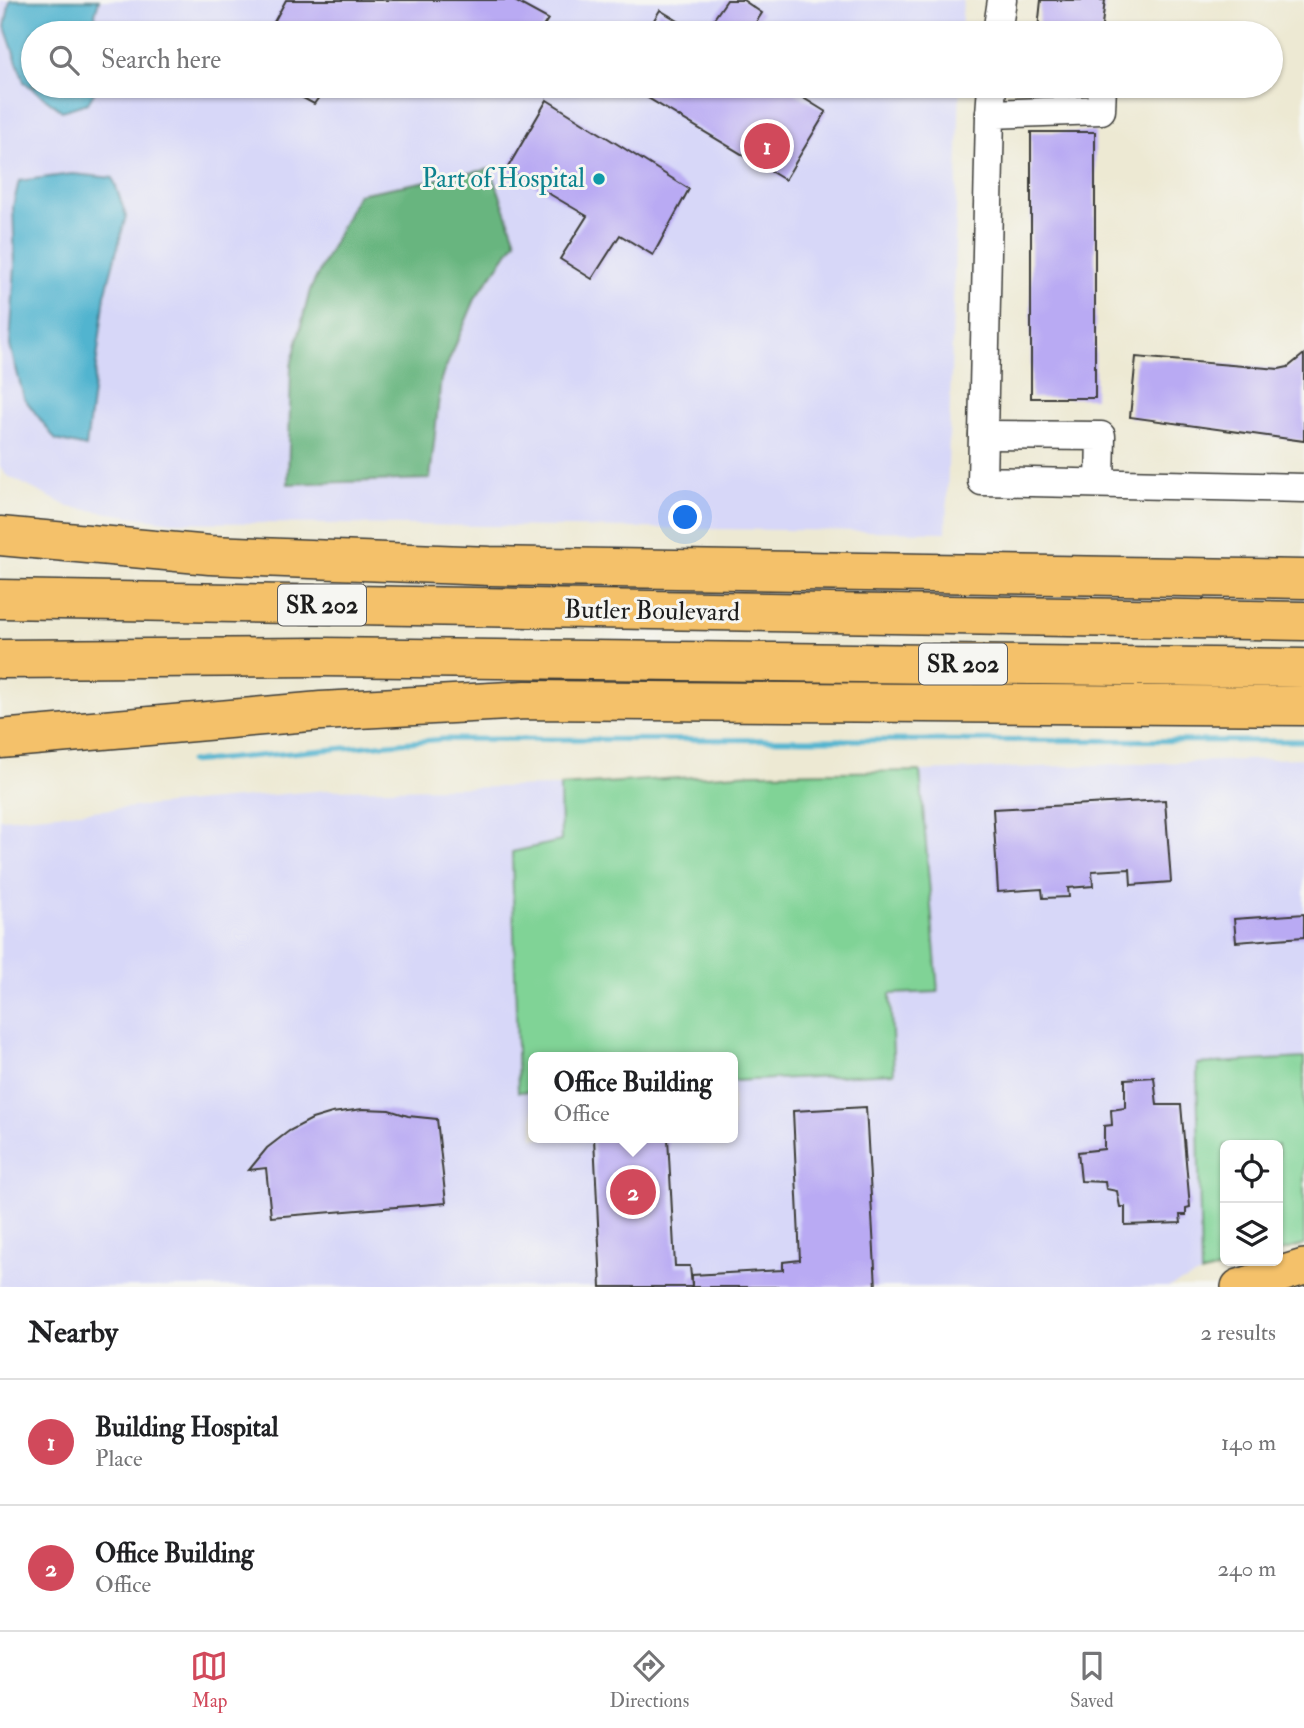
<!DOCTYPE html>
<style>
:root{--surface:#fff;--page:#f6f6f6;--text:#202124;--muted:#757577;--line:#e0e0e0;--accent:#d1495b}
body{margin:0;font-family:"IM FELL Double Pica",serif;background:var(--page);color:var(--text)}
.controls{position:absolute;right:21px;bottom:21px;display:grid;overflow:hidden;border-radius:10px;box-shadow:0 2px 5px #0004}
.controls button{width:63px;height:63px;display:grid;place-items:center;padding:0;border:0;border-bottom:2px solid var(--line);background:var(--surface);color:var(--text);font:35px sans-serif}
.you{position:absolute;left:686px;top:518px;width:24px;height:24px;margin:-18px;border:5px solid #fff;border-radius:50%;background:#1a73e8;box-shadow:0 0 0 10px #1a73e833}
.badge{display:grid;place-items:center;width:46px;height:46px;border-radius:50%;background:var(--accent);color:#fff;font-size:23px;font-weight:700}
.pin{position:absolute;translate:-50% -50%;border:4px solid #fff;box-shadow:0 2px 7px #0006}
.popup{position:absolute;left:528px;top:1052px;width:210px;height:91px;box-sizing:border-box;display:grid;place-content:center;border-radius:10px;background:var(--surface);filter:drop-shadow(0 2px 5px #0005);font-size:23px;white-space:nowrap;color:var(--muted)}
.popup b{font-size:26px;color:var(--text)}
.popup::after{content:'';position:absolute;left:50%;top:100%;margin-left:-14px;border:14px solid transparent;border-top-color:var(--surface)}
.list{margin:0;padding:0;list-style:none}
h2{display:flex;justify-content:space-between;align-items:center;height:91px;margin:0;padding:0 28px;font-size:30px}
h2 small{font-size:23px;font-weight:400;color:var(--muted)}
.list li{display:grid;grid-template-columns:46px 1fr auto;gap:21px;align-items:center;box-sizing:border-box;height:126px;padding:0 28px;border-top:2px solid var(--line)}
.list b{display:block;font-size:26px;white-space:nowrap}
.list p{margin:0;font-size:23px;white-space:nowrap;color:var(--muted)}
.list em{font-size:23px;font-style:normal;color:var(--muted)}
.icon{flex:none;width:38px;height:38px;fill:none;stroke:currentColor;stroke-width:2;stroke-linecap:round;stroke-linejoin:round}
.map{position:relative;flex:none;width:1304px;height:1287px;overflow:hidden}
.search{position:absolute;background:var(--surface);box-shadow:0 2px 5px #0004;left:21px;right:21px;top:21px;height:77px;display:flex;align-items:center;gap:18px;box-sizing:border-box;padding:0 24px;border-radius:38px;color:var(--muted);font-size:26px}
.sheet{height:343px;background:var(--surface)}
nav{display:flex;justify-content:space-around;align-items:center;box-sizing:border-box;height:98px;border-top:2px solid var(--line);background:var(--surface);font-size:19px;color:var(--muted)}
nav a{display:grid;justify-items:center;gap:4px}
nav .on{color:var(--accent)}
.map>svg:first-child{display:block}
.built{fill:#d7d7f8}
.green{fill:#80d396;stroke:#4e7859;stroke-width:2}
.forest{fill:#68b57f;stroke:#42684e;stroke-width:2}
.water{fill:#51b4cf;stroke:#366876;stroke-width:2}
.lines{fill:none;stroke-linecap:round;stroke-linejoin:round}
.stream{stroke:#51b4cf;stroke-width:5}
.building{fill:#b9aaf3}
.minor-casing{stroke:#3b3b37;stroke-width:31}
.major-casing{stroke:#3b3b37;stroke-width:38}
.highway-casing{stroke:#3b3b37;stroke-width:41}
.minor{stroke:#fff;stroke-width:28}
.major{stroke:#f4c16a;stroke-width:35}
.highway{stroke:#f4c16a;stroke-width:38}
.culture-dot{fill:#0f9aa8;stroke:#f6f6f2;stroke-width:2.5}
.labels{text-anchor:middle;dominant-baseline:central;stroke-width:6;stroke-linejoin:round;paint-order:stroke}
.shield{fill:#f6f6f2;stroke:#5d5d5c;stroke-width:2}
.shield-label{font-size:24px;font-weight:bold;fill:#1c1c1c}
.culture-label{font-size:26px;fill:#0d838f;stroke:#f6f6f2;text-anchor:end}
.street-label{font-size:26px;fill:#1c1c1c;stroke:#f6f6f2}
</style>
<div class="map">
<svg width="1304" height="1287" viewBox="0 0 1304 1287">
<rect width="100%" height="100%" fill="#f6f6f2"/>
<filter id="ink" filterUnits="userSpaceOnUse"><feTurbulence type="fractalNoise" baseFrequency=".0143" numOctaves="2"/><feDisplacementMap in="SourceGraphic" scale="14" xChannelSelector="R" yChannelSelector="G"/><feConvolveMatrix kernelMatrix="1 2 1 2 8 2 1 2 1" color-interpolation-filters="sRGB"/></filter>
<filter id="wash" filterUnits="userSpaceOnUse"><feTurbulence type="fractalNoise" baseFrequency=".00686" numOctaves="4" result="noise"/><feDisplacementMap in="SourceGraphic" scale="28" xChannelSelector="R" yChannelSelector="G"/><feGaussianBlur stdDeviation="1.57" result="paint"/><feColorMatrix in="noise" values="0 0 0 0 0 0 0 0 0 0 0 0 0 0 0 0 0 1.4 0 .05"/><feComposite in="paint" operator="in"/></filter>
<g filter="url(#wash)">
<rect width="100%" height="100%" fill="#ede9d3"/>
<g class="built">
<path d="M0,0H963L961,33H33V86H960L946,532L171,522L69,507L6,475L0,467Z"/>
<path d="M1304,758V1058L1197,1065L1201,1274L1168,1287H0V819L328,790L560,786L561,841L512,852L518,1092L533,1091V1138H733V1081L893,1073L890,994L938,992L920,771Z"/>
</g>
<g class="green">
<path d="M920,771L938,992L890,994L894,1073L733,1081V1057H533V1091L518,1092L512,852L561,841L560,786L753,773Z"/>
<path d="M1304,1058V1245L1278,1252V1145H1225V1261H1248L1201,1274L1197,1064Z"/>
</g>
<path class="forest" d="M491,169L516,241L476,297L441,379L430,479L288,484L291,366L310,290L358,194Z"/>
<g class="water">
<path d="M10,0H99L95,14L98,33H33V86H98L88,103L62,111L24,82L5,27Z"/>
<path d="M72,174L113,178L126,216L105,295L86,447L56,440L24,398L10,346L15,265L13,206L19,181Z"/>
</g>
<g class="lines">
<path class="stream" d="M190,762L444,739L1304,741"/>
</g>
<g id="blocks">
<g class="building">
<path d="M286,0H513L548,19L539,33H268Z"/>
<path d="M727,0H743L762,13L749,33H704Z"/>
<path d="M1041,0H1105L1101,33H1072L1038,29Z"/>
<path d="M660,10L698,33H646Z"/>
<path d="M281,86H327L314,104Z"/>
<path d="M628,86H784L826,112L785,180Z"/>
<path d="M547,100L689,189L653,255L620,235L592,279L560,259L587,216L507,169Z"/>
<rect x="1031" y="132" width="64" height="266"/>
<path d="M1304,354V441L1130,417L1136,357L1279,369L1288,367Z"/>
<path d="M1165,800L1171,882L1131,885L1130,869L1092,871L1093,886L1068,888L1069,897L1043,898L1042,889L998,892L993,809Z"/>
<path d="M1304,914V937L1236,942L1234,919Z"/>
<path d="M1154,1077L1157,1105H1181L1190,1207L1186,1208V1215H1180L1181,1223L1125,1225V1207H1120L1117,1191L1106,1189L1105,1182L1081,1181L1078,1152L1104,1149V1126L1112,1125L1111,1110L1125,1108V1079Z"/>
<path d="M866,1107L876,1287H601L594,1138H668L675,1266H690L692,1287V1275L783,1270V1262L800,1260L793,1111Z"/>
<path d="M363,1109L389,1110L408,1116L437,1119L446,1203L271,1217L266,1168L249,1170L267,1148L289,1131L312,1119L332,1113Z"/>
</g>
</g>
</g>
<g filter="url(#ink)">
<use href="#blocks" fill-opacity="0" stroke="#3b3b37" stroke-width="2"/>
<g class="lines">
<g class="minor-casing">
<g id="minor">
<path d="M997,33L1002,0"/>
<path d="M1102,86L1101,110L990,114L982,481L1304,488"/>
<path d="M990,114L992,86"/>
<path d="M983,435L1101,436L1100,483"/>
</g>
</g>
<g class="major-casing">
<path id="major" d="M1239,1287L1304,1267"/>
</g>
<g class="highway-casing">
<g id="highway">
<path d="M0,536L210,555L490,566L1304,579"/>
<path d="M0,599L1304,621"/>
<path d="M0,659L321,657L1304,668"/>
<path d="M0,739L321,711L526,700L1304,706"/>
</g>
</g>
<use href="#minor" class="minor"/>
<use href="#major" class="major"/>
<use href="#highway" class="highway"/>
</g>
</g>
<circle class="culture-dot" cx="599" cy="179" r="7"/>
<g class="labels">
<g class="shield">
<rect x="278" y="584.5" width="88" height="41" rx="5"/>
<rect x="919" y="643.5" width="88" height="41" rx="5"/>
</g>
<g class="shield-label">
<text x="322" y="605">SR 202</text>
<text x="963" y="664">SR 202</text>
</g>
<g class="culture-label">
<text x="585" y="179">Part of Hospital</text>
</g>
<g class="street-label">
<text transform="translate(652 611) rotate(1)">Butler Boulevard</text>
</g>
</g>
</svg>
<div class="controls">
<button><svg class="icon" aria-label="locate" viewBox="0 0 24 24"><circle cx="12" cy="12" r="6"/><path d="M12 2v4M12 18v4M2 12h4M18 12h4"/></svg></button>
<button><svg class="icon" aria-label="layers" viewBox="0 0 24 24"><path d="M12 4l9 5-9 5-9-5zM3 14l9 5 9-5"/></svg></button>
</div>
<div class="you"></div>
<div class="pin badge" style="left:767px;top:146px">1</div>
<div class="pin badge" style="left:633px;top:1192px">2</div>
<div class="popup"><b>Office Building</b>Office</div>
<div class="search"><svg class="icon" aria-label="search" viewBox="0 0 24 24"><circle cx="10" cy="10" r="6"/><path d="M15 15l6 6"/></svg>Search here</div>
</div>
<section class="sheet">
<h2>Nearby<small>2 results</small></h2>
<ul class="list">
<li><span class="badge">1</span><div><b>Building Hospital</b><p>Place</p></div><em>140 m</em></li>
<li><span class="badge">2</span><div><b>Office Building</b><p>Office</p></div><em>240 m</em></li>
</ul>
</section>
<nav>
<a class="on"><svg class="icon" aria-label="map" viewBox="0 0 24 24"><path d="M3 6l6-2 6 2 6-2v14l-6 2-6-2-6 2zM9 4v14M15 6v14"/></svg>Map</a>
<a><svg class="icon" aria-label="directions" viewBox="0 0 24 24"><path d="M12 3l9 9-9 9-9-9zM9 14v-3h6M13 9l2 2-2 2"/></svg>Directions</a>
<a><svg class="icon" aria-label="saved" viewBox="0 0 24 24"><path d="M7 4h10v16l-5-4-5 4z"/></svg>Saved</a>
</nav>
